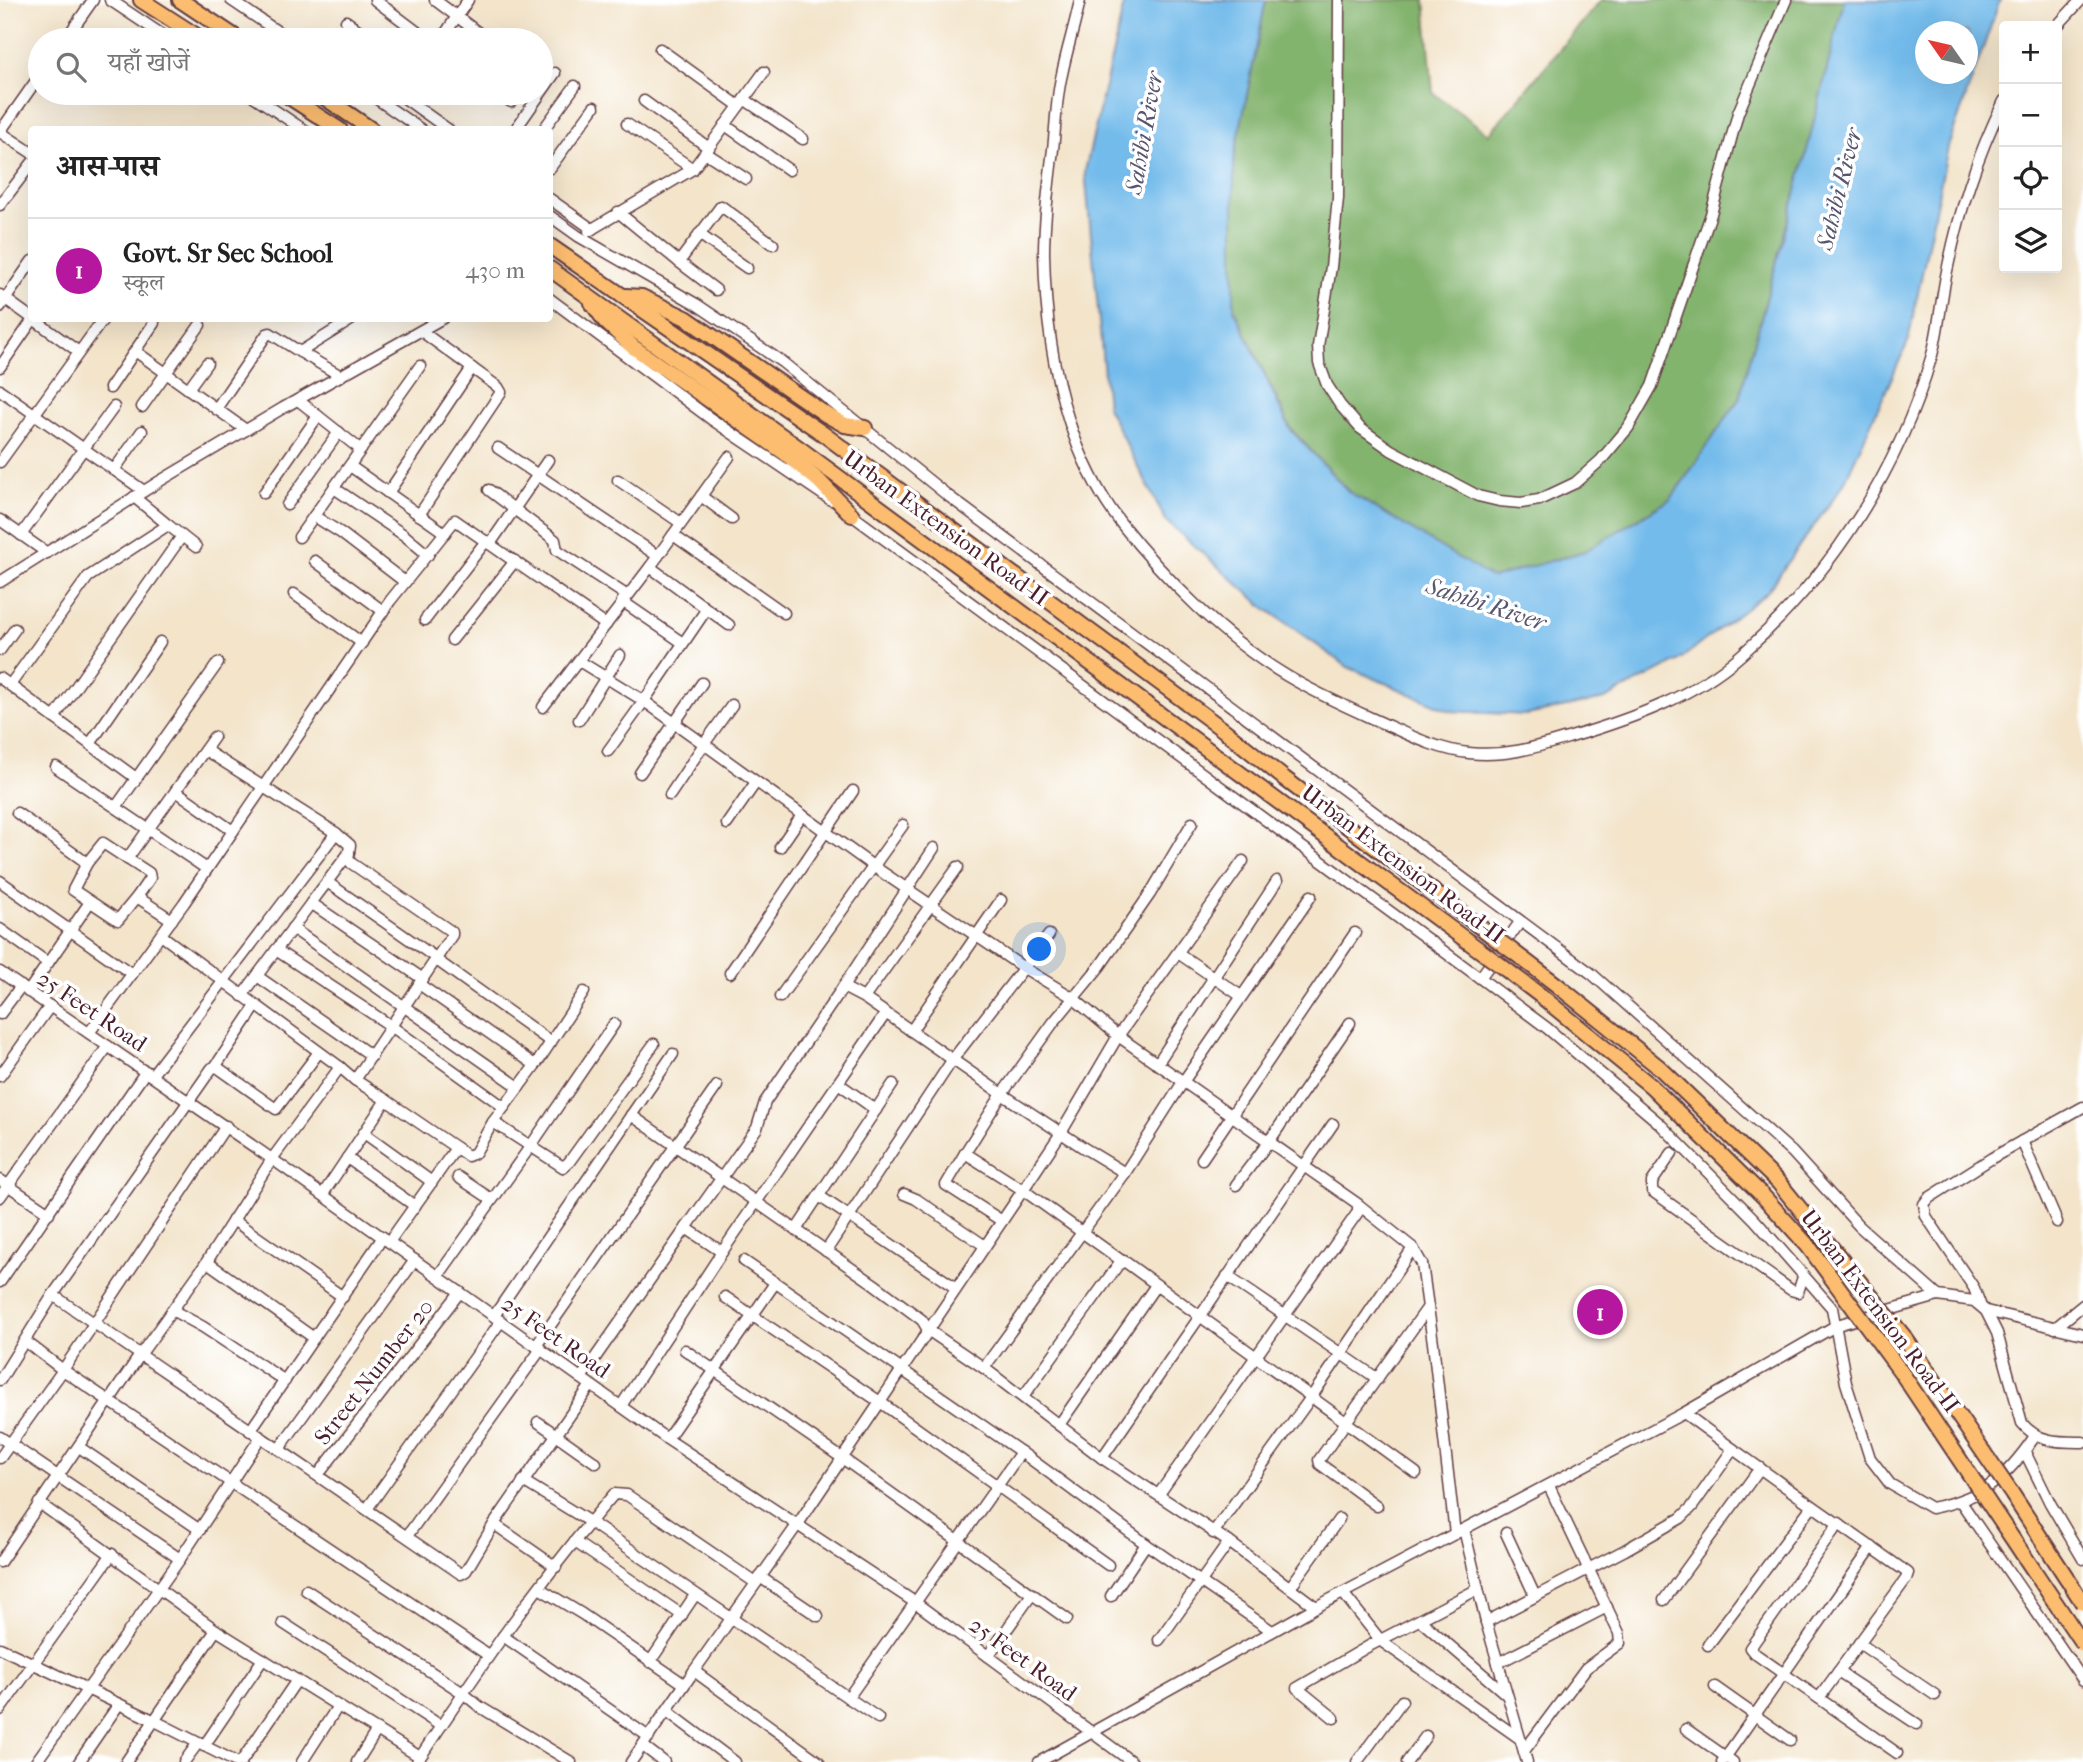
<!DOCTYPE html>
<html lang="hi">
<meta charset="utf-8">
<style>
:root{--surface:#fff;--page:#f6f6f6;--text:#222;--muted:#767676;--line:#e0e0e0;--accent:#b5179e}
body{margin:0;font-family:"IM FELL French Canon","Noto Serif Devanagari",serif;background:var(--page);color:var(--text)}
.controls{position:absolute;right:21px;top:21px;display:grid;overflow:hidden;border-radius:7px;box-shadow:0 7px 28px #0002}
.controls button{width:63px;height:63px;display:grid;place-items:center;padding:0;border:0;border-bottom:2px solid var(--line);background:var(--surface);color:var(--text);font:35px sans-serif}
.compass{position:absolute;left:1915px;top:21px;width:63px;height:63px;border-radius:50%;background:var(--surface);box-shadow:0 7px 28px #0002;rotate:304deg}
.you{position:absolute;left:1040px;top:950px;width:24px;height:24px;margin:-18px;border:5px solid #fff;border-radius:50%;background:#1a73e8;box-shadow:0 0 0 10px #1a73e833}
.badge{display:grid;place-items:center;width:46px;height:46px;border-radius:50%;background:var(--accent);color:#fff;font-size:23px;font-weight:700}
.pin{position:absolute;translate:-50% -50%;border:4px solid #fff;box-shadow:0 2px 7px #0006}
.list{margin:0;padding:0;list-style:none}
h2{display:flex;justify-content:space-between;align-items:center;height:91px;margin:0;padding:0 28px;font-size:30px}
h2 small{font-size:23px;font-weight:400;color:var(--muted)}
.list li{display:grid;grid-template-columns:46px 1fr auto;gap:21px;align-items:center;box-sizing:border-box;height:105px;padding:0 28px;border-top:2px solid var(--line)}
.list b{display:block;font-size:26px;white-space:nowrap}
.list p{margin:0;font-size:23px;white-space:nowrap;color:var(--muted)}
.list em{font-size:23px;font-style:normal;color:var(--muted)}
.icon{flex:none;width:38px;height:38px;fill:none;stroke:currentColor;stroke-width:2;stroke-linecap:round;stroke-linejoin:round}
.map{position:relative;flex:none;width:2083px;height:1762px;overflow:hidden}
.search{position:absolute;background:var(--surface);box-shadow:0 7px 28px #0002;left:28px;top:28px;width:525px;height:77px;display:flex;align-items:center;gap:18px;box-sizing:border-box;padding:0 24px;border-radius:38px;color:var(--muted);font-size:26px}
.panel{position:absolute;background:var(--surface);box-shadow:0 7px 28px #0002;left:28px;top:126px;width:525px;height:196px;border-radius:7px}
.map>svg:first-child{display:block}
.forest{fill:#83b46e;stroke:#666a4c;stroke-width:2}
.water{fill:#73bbeb;stroke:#5e6d8b;stroke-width:2;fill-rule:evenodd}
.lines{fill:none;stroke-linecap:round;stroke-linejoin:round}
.minor-casing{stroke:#633d43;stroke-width:13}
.highway-casing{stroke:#633d43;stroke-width:18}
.minor{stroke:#fff;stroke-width:10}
.highway{stroke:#fcbd6f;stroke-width:14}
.highway-bridge-casing{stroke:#633d43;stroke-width:18;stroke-linecap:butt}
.highway-bridge{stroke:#fcbd6f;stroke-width:14}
.labels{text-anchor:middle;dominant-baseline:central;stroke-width:7;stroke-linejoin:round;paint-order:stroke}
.street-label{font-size:23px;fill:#4a1f2b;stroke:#fff}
.water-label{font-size:24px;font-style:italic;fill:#58566e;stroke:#fff}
</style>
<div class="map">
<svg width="2083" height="1762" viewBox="0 0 2083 1762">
<rect width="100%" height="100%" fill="#fff"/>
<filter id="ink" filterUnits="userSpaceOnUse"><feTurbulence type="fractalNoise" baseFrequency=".0143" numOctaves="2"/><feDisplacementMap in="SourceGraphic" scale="14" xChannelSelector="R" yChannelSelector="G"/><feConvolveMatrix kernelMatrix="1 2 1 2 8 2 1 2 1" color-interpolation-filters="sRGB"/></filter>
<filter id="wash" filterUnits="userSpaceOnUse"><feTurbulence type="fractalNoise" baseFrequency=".00686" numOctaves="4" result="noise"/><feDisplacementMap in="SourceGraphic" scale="28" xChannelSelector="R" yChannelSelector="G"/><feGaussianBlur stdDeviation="1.57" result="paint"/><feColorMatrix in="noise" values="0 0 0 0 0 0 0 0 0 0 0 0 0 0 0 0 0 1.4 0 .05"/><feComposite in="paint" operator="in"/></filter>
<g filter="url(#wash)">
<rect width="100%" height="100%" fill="#f3e4ca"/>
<path class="forest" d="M1266,0H1425L1433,93L1489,134L1601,0H1844L1805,158L1739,399L1671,499L1585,551L1492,578L1349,492L1291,429L1234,309V159Z"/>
<path class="water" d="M1125,0H1266L1234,159V309L1290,429L1349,492L1492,578L1585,551L1671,499L1739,399L1805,158L1844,0H2000L1948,147L1908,342L1843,485L1767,592L1678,661L1605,699L1527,715L1450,711L1348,667L1265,608L1166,521L1107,407L1085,171ZM1926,32H1968V74H1926Z"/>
</g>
<g filter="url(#ink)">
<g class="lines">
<g class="minor-casing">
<g id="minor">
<path d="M110,0L170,40"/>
<path d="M231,0L290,40"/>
<path d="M375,0L428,40"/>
<path d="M435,0L488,40"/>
<path d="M1080,0C1075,25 1067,49 1062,74C1056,98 1056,124 1053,149C1049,183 1044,218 1044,253C1045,308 1052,368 1069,421C1080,456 1098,493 1120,522C1164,578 1226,640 1287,676C1317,694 1349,708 1380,722C1409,735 1438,750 1469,753C1506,757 1537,747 1571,737C1631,719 1694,697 1741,655C1831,576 1899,470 1932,355C1939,328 1941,299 1947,271C1960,209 1976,158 2004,101"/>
<path d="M1339,0L1338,198L1331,267L1318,346L1319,363L1327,385L1340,405L1360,428L1391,450L1478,496L1499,501L1521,503L1539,500L1575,483L1601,460L1628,428L1652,386L1711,214L1738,113L1786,0"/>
<path d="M346,21L372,40"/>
<path d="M2057,26L2081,0"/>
<path d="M65,40L93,0"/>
<path d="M441,40L468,0"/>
<path d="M660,49L739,106"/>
<path d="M249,93L304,130"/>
<path d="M368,93L422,130"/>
<path d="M498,93L511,102"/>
<path d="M403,97L449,130"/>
<path d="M744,99L803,139"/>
<path d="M644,101L709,148"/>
<path d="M627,124L693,169"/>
<path d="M725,125L789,170"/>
<path d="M515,130L555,73"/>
<path d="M543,130L575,86"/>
<path d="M0,132L40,75"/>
<path d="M0,132L32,153"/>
<path d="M706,153L746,179"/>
<path d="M550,168L594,107"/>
<path d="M550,199L592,229L589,231"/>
<path d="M0,205L32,163"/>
<path d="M618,212L679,262L721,206L773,244"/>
<path d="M550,216L578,236L696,304L782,362L947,495L1592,974L1792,1152L1859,1226L1938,1296"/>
<path d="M592,229L693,169L764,72"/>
<path d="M699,234L747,268"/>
<path d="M679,262L716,290"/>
<path d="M0,295L79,352"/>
<path d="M550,299L711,419L831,500"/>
<path d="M0,307L32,261"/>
<path d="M154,323L135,351L246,430"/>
<path d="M300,352L341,376"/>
<path d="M0,367L34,318"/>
<path d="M110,388L135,351"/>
<path d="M188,389L207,363"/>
<path d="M0,390L144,491"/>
<path d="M298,400L361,450"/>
<path d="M142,407L200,325"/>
<path d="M216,409L267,334L270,333L300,352L351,320"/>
<path d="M498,448L658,556L650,567"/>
<path d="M0,462L104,318"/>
<path d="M350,466L445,533"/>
<path d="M114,470L142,431"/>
<path d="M618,480L681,523"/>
<path d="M334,488L404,535L428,555"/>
<path d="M489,490L555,540L557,550L626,595"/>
<path d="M264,493L318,416"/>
<path d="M388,493L472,368"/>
<path d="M701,496L732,519"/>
<path d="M287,505L339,432"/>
<path d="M849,513L1480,978L1547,1028L1659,1123L1755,1220L1832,1308L1846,1383L1870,1458L1890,1484L1931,1508C1983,1498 2006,1479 2035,1436"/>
<path d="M419,515L501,392L498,387L421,331"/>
<path d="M314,516L341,533L405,582"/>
<path d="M0,520L47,553"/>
<path d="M168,525L196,547"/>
<path d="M21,535L114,407"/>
<path d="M673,535L784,613"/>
<path d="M299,537L420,366"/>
<path d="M490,544L548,460"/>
<path d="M658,556L729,457"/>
<path d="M315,561L383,611"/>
<path d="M0,582L160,481L283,408L443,318"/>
<path d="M294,594L362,643"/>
<path d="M622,601L683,643"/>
<path d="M425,620L486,541"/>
<path d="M452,640L515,561"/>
<path d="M0,650L15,629"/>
<path d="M579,661L644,701L706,610"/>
<path d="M0,678L136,778"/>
<path d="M10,685L88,577L168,525L134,497"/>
<path d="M543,707L650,567L729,625"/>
<path d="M54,718L182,536"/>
<path d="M579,720L620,655"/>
<path d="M90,744L160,642"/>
<path d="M205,750L336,833"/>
<path d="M608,751L644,701L704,744L732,705"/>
<path d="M56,767L207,869"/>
<path d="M640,773L702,683"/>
<path d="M176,791L233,831"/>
<path d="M670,795L704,744L873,866L1024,968L1072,997L1118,1036L1358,1204V1212L1159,1494"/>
<path d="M116,807L218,663"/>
<path d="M17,813L87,863L73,890L118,920L137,897L172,920"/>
<path d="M727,824L756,782"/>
<path d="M780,847L802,815"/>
<path d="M127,859L214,737"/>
<path d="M87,863L103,843L149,873L150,878L137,897"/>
<path d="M0,881L132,974"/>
<path d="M327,882L436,958"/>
<path d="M311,903L349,853"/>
<path d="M292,928L519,1087"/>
<path d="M0,929L48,963"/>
<path d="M161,935L340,1067"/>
<path d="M276,950L391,1026L504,1107"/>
<path d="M1178,953L1241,996"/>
<path d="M435,959L551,1042"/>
<path d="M0,972L272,1159L667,1439L916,1603L1132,1762"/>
<path d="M730,973L853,791"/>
<path d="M257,976L372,1056"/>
<path d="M1480,978L1520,922"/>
<path d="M419,984L535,1065"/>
<path d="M843,987L934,848"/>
<path d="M28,992L90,902"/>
<path d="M584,992L539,1060L493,1122L563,1167L569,1162L654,1044"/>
<path d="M242,996L311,903L423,979"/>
<path d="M780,997L903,825"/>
<path d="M864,998L958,867"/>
<path d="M0,1014L21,986"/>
<path d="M911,1031L1001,900"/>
<path d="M89,1033L184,903L390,601L455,520L606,625"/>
<path d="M1157,1064L1277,881"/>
<path d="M215,1067L256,1006"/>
<path d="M0,1076L50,1006"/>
<path d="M838,1083L876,1110"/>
<path d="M386,1100L468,1156L475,1153L493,1122"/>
<path d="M631,1115L874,1284L922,1320L928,1330L984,1368L1102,1458L1229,1542L1316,1607"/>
<path d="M364,1133L432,1182"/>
<path d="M2022,1141L2057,1222"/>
<path d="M965,1153L946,1185L1002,1221"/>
<path d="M1672,1153L1652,1182V1191L1791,1290L1798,1292L1803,1277"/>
<path d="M347,1158L415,1206"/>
<path d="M1202,1159L1355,933"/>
<path d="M458,1177L491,1199"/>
<path d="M0,1180L49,1213"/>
<path d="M1236,1185L1268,1143L1350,1023"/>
<path d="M323,1194L386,1100L355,1080"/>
<path d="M904,1194L916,1199L985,1246"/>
<path d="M819,1196L956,1288"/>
<path d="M0,1197L108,1046"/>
<path d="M1359,1205L1413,1248L1422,1264L1433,1343L1455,1534"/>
<path d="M233,1220L343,1297"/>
<path d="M686,1228L757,1128L765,1102L843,987L864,998L1002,1094L1084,1148L1125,1173"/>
<path d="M796,1230L893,1084"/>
<path d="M389,1242L456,1148"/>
<path d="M826,1251L953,1059L1049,935"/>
<path d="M744,1261L1021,1452L1146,1544"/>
<path d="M1122,1261L1023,1190L965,1153L1002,1094L1053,1023L1100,966L1150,894L1192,823"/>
<path d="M207,1262L314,1338"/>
<path d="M438,1276L530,1147L614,1024"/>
<path d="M1227,1276L1378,1379"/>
<path d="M0,1282L146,1071"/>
<path d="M53,1295L461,1574L466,1571L494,1524L591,1385"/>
<path d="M725,1297L880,1402L1108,1565"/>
<path d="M1980,1304L1974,1288L1926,1216L1924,1204L1929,1198L1992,1158L2083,1107"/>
<path d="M172,1310L203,1327L285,1381"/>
<path d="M1986,1311L2083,1334"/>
<path d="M494,1316L673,1054"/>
<path d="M2055,1328L2083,1305"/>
<path d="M25,1341L63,1370L488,1655"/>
<path d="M536,1346L717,1086"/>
<path d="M685,1350L842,1458L1067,1619"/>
<path d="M984,1368L1125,1173L1183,1082L1311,896"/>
<path d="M581,1378L686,1228L722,1252"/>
<path d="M0,1380L53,1295L212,1068L217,1067L276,1109L319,1052"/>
<path d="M1023,1397L1118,1265L1124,1261L1416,1473"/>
<path d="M621,1406L722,1252L886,1013"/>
<path d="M538,1422L596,1463"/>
<path d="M1059,1425L1156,1285"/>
<path d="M250,1431L383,1237"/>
<path d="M0,1437L180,1559"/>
<path d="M667,1439L775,1283"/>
<path d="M79,1447L200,1530"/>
<path d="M279,1449L415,1260"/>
<path d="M2025,1452L2050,1503L2083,1559"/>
<path d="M0,1458L63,1370L226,1126"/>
<path d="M1102,1458L1333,1124"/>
<path d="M318,1475L460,1292"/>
<path d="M523,1481L590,1522L878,1718"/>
<path d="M1961,1502L2083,1680"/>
<path d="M39,1503L216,1630L420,1757"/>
<path d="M1810,1504L1908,1573L1906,1579L1819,1698"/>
<path d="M1377,1506L1320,1464L1319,1460L1428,1307"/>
<path d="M367,1509L501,1321"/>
<path d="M1839,1523L1750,1648L1754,1653L1897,1753"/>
<path d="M494,1524L556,1567"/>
<path d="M1464,1529L1486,1622L1527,1762"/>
<path d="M1213,1533L1312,1396L1413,1248"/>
<path d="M1506,1533L1535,1596"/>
<path d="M407,1536L541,1349"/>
<path d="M575,1542L682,1615"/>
<path d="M0,1562L140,1355L204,1266L272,1159L340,1067L355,1080L452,935V932L351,863L348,858L350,845L336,833L152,1075"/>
<path d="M760,1577L818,1616"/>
<path d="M1291,1586L1339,1519"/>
<path d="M539,1588L582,1614L684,1684"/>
<path d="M306,1590L463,1693L480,1707L571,1762"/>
<path d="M1343,1593L1381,1641L1519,1738"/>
<path d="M1111,1596L1146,1544L1272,1631"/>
<path d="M1664,1600L1760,1468"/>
<path d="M1421,1621L1507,1695"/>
<path d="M1486,1622L1625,1550L1681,1518L1692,1507L1733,1449L1684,1413"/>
<path d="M283,1623L441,1726"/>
<path d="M503,1636L649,1737"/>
<path d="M1159,1640L1229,1542"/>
<path d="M1859,1643L1935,1695"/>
<path d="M1708,1645L1809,1510L1811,1505L1733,1449"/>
<path d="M0,1648L155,1721L236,1762"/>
<path d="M988,1656L1032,1594"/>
<path d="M650,1662L695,1595"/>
<path d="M1498,1663L1607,1607"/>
<path d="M1838,1672L1917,1724"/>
<path d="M1715,1687L1790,1740"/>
<path d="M848,1698L1021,1452"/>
<path d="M0,1710L112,1554"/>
<path d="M667,1711L735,1762"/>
<path d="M1334,1718L1297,1688L1369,1646L1478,1589"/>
<path d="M1686,1729L1733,1762"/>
<path d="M204,1746L263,1659"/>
<path d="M643,1746L664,1762"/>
<path d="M1524,1751L1586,1668L1620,1643L1619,1633L1549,1486"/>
<path d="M36,1762L180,1559L260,1438"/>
<path d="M79,1762L119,1704"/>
<path d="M126,1762L216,1630"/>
<path d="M184,1762L198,1743"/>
<path d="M241,1762L297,1680"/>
<path d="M302,1762L338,1706"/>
<path d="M357,1762L377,1730"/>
<path d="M417,1762C478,1670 541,1578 614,1494L627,1495L756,1583"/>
<path d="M631,1762L694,1671"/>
<path d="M819,1762L694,1671L798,1524L1023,1190L1061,1133L1118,1036L1243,861"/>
<path d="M1039,1762L1316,1607L1684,1413L1837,1325L1938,1296L1974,1301L1986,1311L1997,1333L2022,1423C2038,1443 2059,1442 2083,1442"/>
<path d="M1357,1762L1402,1701"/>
<path d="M1407,1762L1426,1736"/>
<path d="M1722,1762L1872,1547"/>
</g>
</g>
<g class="highway-casing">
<g id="highway">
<path d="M141,0L203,40"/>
<path d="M180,0L240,40"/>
<path d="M283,93L340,130"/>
<path d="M318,93L372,130"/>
<path d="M550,246L822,433L1225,731L1285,779L1496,939"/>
<path d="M550,269L803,451L1485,954"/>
<path d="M626,296L642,297L686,318L825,414L845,425L865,428"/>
<path d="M592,303L605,321L633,347L785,453L819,481L852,515"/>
<path d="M1511,950L1557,985"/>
<path d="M1500,965L1541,996"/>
</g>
</g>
<use href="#minor" class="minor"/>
<use href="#highway" class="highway"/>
<g class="highway-bridge-casing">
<g id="highway-bridge">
<path d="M1496,939L1511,950"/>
<path d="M1485,954L1500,965"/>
<path d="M1557,985L1660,1068L1779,1183L1905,1338L2012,1494L2083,1603"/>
<path d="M1541,996L1651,1086L1763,1196L1808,1246L1901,1372L2083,1644"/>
</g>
</g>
<use href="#highway-bridge" class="highway-bridge"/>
</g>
</g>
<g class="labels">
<g class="street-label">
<text transform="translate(946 528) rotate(36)">Urban Extension Road-II</text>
<text transform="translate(1403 864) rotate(37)">Urban Extension Road-II</text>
<text transform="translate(92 1011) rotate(34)">25 Feet Road</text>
<text transform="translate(1880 1311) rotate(53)">Urban Extension Road-II</text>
<text transform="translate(556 1337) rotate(35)">25 Feet Road</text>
<text transform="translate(374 1372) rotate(-52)">Street Number 20</text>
<text transform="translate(1023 1659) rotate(36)">25 Feet Road</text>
</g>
<g class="water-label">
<text transform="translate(1144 133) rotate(-80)">Sahibi River</text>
<text transform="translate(1839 189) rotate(-76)">Sahibi River</text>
<text transform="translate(1486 604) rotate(18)">Sahibi River</text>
</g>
</g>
</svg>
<div class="controls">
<button>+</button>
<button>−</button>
<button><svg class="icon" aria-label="locate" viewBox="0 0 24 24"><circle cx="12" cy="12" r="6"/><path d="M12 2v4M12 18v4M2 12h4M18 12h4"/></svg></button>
<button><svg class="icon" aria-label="layers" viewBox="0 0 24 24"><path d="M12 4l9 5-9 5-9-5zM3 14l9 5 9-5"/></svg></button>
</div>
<svg class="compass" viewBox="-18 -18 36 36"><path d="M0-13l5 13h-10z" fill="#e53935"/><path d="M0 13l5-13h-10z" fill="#767676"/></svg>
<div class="you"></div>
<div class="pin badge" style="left:1600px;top:1312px">1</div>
<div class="search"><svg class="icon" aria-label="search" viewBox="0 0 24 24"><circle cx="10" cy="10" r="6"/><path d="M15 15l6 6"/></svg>यहाँ खोजें</div>
<section class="panel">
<h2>आस-पास<small></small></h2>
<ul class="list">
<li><span class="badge">1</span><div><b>Govt. Sr Sec School</b><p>स्कूल</p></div><em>430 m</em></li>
</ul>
</section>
</div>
